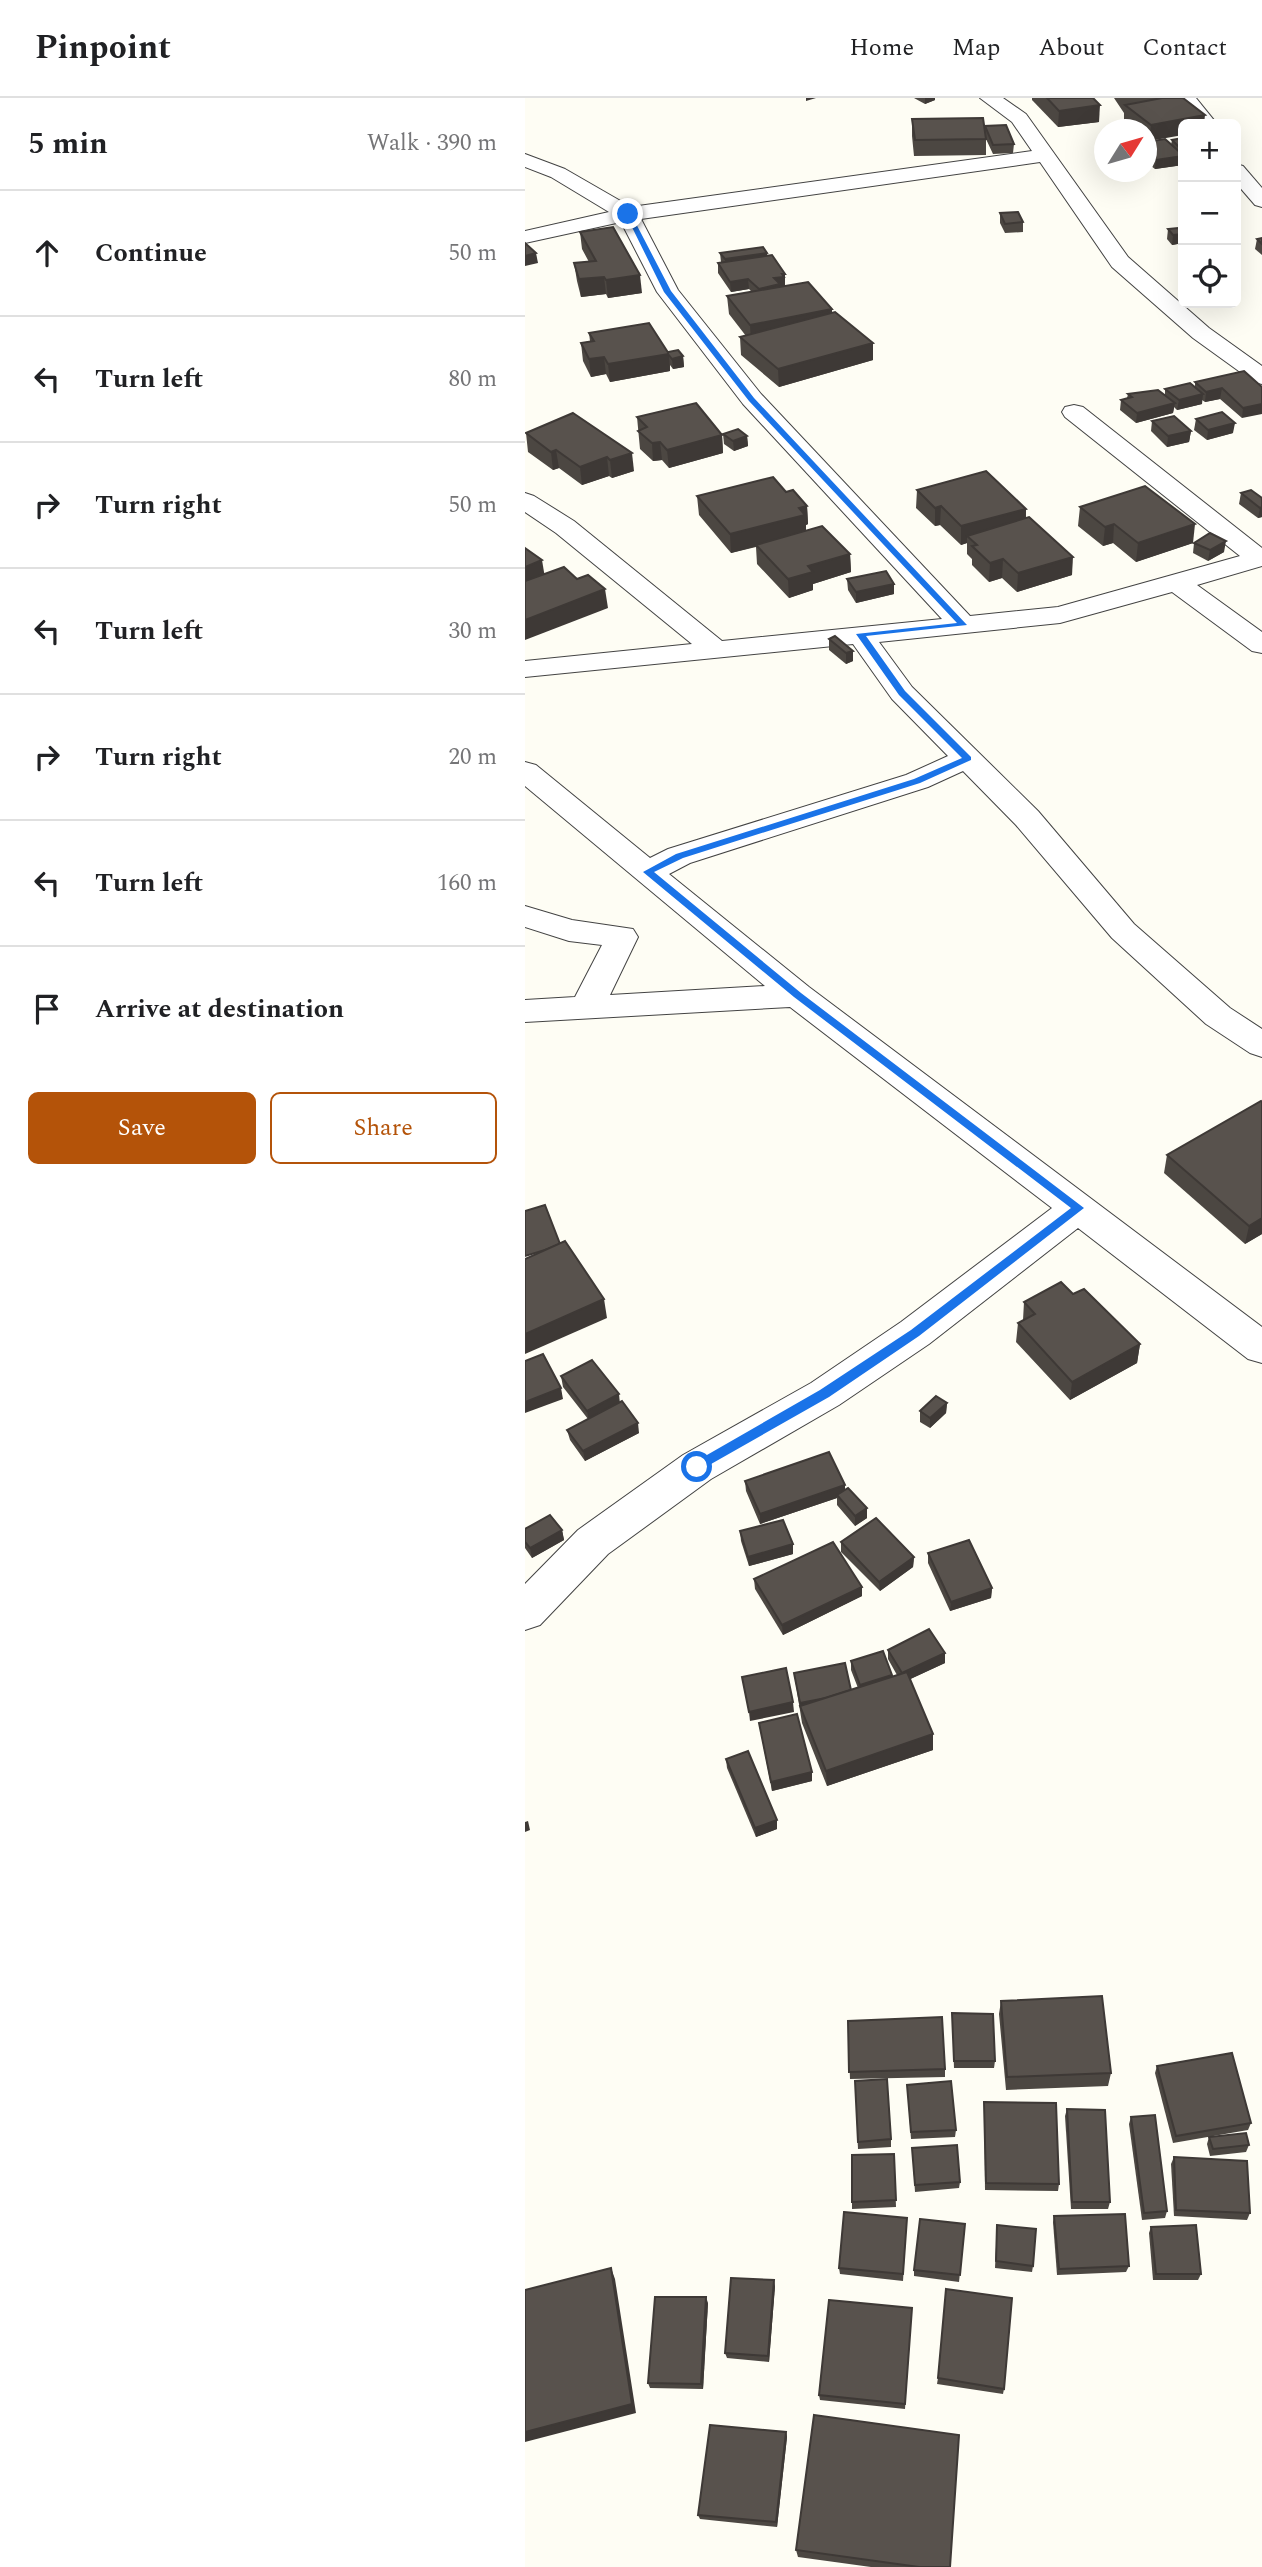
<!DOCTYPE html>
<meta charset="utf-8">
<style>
:root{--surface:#fff;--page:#f2f2f2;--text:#202124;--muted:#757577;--line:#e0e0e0;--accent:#b45309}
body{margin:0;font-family:Spectral,serif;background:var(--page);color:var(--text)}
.controls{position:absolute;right:21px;top:21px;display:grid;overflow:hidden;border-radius:10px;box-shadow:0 7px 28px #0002}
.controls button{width:63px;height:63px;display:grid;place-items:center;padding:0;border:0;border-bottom:2px solid var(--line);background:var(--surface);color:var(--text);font:35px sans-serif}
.compass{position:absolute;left:569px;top:21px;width:63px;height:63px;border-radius:50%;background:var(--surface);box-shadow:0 7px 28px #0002;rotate:53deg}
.stop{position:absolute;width:21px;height:21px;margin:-16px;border:5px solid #1a73e8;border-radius:50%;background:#fff}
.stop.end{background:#1a73e8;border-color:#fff;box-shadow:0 2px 7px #0008}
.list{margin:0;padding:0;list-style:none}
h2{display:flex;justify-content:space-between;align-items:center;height:91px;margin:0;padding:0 28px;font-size:30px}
h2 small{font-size:23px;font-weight:400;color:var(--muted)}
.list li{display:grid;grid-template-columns:46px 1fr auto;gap:21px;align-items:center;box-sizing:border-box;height:126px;padding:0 28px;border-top:2px solid var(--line)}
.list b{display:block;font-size:26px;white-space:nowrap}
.list em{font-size:23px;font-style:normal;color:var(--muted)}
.actions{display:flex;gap:14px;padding:21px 28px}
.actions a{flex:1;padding:16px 0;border:2px solid var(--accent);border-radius:10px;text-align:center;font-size:24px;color:var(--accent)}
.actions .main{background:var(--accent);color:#fff}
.icon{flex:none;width:38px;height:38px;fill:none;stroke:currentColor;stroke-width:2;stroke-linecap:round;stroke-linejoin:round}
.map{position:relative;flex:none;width:737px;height:2469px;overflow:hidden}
header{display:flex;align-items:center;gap:42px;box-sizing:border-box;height:98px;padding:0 35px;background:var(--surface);border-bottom:2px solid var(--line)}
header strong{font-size:33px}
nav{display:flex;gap:38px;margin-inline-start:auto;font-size:24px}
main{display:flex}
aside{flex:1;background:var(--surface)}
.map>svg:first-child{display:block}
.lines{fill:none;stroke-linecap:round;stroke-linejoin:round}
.street-casing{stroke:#434343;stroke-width:2}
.street{fill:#fff;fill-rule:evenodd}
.wall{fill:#4c4742}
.shaded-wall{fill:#3e3936}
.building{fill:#58524d;stroke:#3e3936;stroke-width:2}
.route{fill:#1a73e8}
</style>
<header>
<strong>Pinpoint</strong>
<nav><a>Home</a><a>Map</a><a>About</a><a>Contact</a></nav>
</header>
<main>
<aside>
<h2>5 min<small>Walk · 390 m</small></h2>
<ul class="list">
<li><svg class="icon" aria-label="ahead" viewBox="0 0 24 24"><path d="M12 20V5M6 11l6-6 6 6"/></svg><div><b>Continue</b></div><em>50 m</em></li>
<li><svg class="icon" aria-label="left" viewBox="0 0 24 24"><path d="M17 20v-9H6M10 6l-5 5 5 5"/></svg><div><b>Turn left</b></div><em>80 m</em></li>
<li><svg class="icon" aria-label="right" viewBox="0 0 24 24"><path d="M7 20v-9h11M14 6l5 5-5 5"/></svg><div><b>Turn right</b></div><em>50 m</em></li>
<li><svg class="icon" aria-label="left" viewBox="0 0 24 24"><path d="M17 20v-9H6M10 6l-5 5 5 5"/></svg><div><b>Turn left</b></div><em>30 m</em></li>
<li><svg class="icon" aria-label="right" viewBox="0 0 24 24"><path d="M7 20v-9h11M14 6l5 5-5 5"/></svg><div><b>Turn right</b></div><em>20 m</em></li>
<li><svg class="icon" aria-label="left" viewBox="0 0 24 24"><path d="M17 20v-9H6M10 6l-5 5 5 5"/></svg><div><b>Turn left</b></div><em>160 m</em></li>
<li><svg class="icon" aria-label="arrive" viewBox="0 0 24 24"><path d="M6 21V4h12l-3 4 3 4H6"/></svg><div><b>Arrive at destination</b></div></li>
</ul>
<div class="actions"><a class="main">Save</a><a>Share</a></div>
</aside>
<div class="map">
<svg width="737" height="2469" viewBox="0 0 737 2469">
<rect width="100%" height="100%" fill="#fefdf4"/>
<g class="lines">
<g class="street-casing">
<g id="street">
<path d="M455,0H478L501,16L603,159L684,230L737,268V286L729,284L668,240L587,169L515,64L116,121L153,192L236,296L445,518L533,509L715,458L540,319L537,314L540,309L549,307L558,309L737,450V468L672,487L737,534V555L727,553L647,494L535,525L354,544L387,589L513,713L609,826L705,910L737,931V959L725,955L681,926L587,840L491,727L438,673L403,689L165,765L144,776L284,889L737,1229V1265L723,1261L553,1130L404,1246L314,1307L186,1381L83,1456L15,1527L0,1532V1486L53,1432L158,1357L286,1285L376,1224L527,1110L265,909L0,924V902L50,899L77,847L44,843L0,829V808L47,822L108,831L113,839L85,897L240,888L0,688V664L11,667L125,760L143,751L381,677L423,658L367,601L328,546L0,579V563L167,546L31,435L0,414V395L9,398L49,423L197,543L417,521L218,306L132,194L96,124L0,145V133L84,114L26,79L0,69V56L40,71L106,109L507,53L487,24Z"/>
<path d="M651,0H671L692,26H672Z"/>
<path d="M711,66L718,68L737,90V109L730,107L711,85Z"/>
</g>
</g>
<use href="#street" class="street"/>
</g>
<g class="wall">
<path d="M389,0H410V2L400,6Z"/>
<path d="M507,0H568L574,24L533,29L507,2Z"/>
<path d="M589,0H658L624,43L621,41V32H610L599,23V15Z"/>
<path d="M387,21L460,33V28L489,46L488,55L468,56L461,41V57L389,58L387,38Z"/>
<path d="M658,40V67L630,71L621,64V44L646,47L647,42Z"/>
<path d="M475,115L498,124V134L480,135L475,125Z"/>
<path d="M643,131L658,145L647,147L642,141Z"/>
<path d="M55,134L117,195L83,200L81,196L56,199L52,183L49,165L64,164L57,151Z"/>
<path d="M737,140V157L730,151L732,141Z"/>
<path d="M195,155L242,157L260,186L259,188L307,215L348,245V262L254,289L216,257L215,239L221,238L204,216L202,198L227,194L224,191L206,194L193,175V165L196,164Z"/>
<path d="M64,235L158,258L159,269L148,271L145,267V273L85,284L81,276L66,279L58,263L56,245L65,243Z"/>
<path d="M670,284L737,289L717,320L695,301L680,304L677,302V306L652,312L649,309L648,315L611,325L595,312L596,302L602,300L603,296L640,297V291L670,289Z"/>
<path d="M48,315L109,373L87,380L84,378L57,387L34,370L28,372L3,354L1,335Z"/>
<path d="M112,319L197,337L198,355L144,370L137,362L128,363L115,351Z"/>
<path d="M671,321L708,335L682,342L669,332Z"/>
<path d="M627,323L666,333L664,344L642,349L626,333Z"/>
<path d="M198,336L222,338L223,348L209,353L199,346Z"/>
<path d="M392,392L501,411V420L547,477L492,494L477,480L464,484L447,467V461L442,456V445L436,447L415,427L410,428L391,410Z"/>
<path d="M261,394L282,408L283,426L281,427V433L325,456L326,474L288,486V492L264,500L232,466L231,449L206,455L174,417L172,398Z"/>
<path d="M716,395L737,400V419L733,420L714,406Z"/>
<path d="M555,409L668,445L611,464L588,445L578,448L553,428Z"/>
<path d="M669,445L699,454L683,463L668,455Z"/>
<path d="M322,481L369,496L331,505L323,492Z"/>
<path d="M304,541L328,553V563L321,566L304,552Z"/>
<path d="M642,1057L737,1136L720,1146L639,1075Z"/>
<path d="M548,1196L615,1246L612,1265L545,1302L491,1244L493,1225L498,1222L499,1204Z"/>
<path d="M36,1278L95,1304L114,1335L60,1363L45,1342L42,1332L63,1321L38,1289Z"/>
<path d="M422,1305L421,1315L405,1330L395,1324V1313Z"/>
<path d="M220,1383L320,1392L342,1410V1420L330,1428L312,1407V1400L235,1426L221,1393Z"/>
<path d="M0,1431L37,1432L39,1442L7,1460L0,1450Z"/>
<path d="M215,1433L268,1456L224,1468L216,1443Z"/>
<path d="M316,1444L389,1459L388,1469L355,1493L316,1454Z"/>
<path d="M403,1455L467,1490L466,1500L425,1513L403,1465Z"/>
<path d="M229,1481L337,1489V1498L258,1537L230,1491Z"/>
<path d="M363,1552L420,1555V1565L385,1581L408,1652L302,1688L277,1625L269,1575L326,1592L333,1590L326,1572V1563L367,1579L372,1577L363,1561Z"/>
<path d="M234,1625L287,1674V1683L247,1693Z"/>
<path d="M201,1661L252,1731L231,1739L202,1670Z"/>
<path d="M476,1903L586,1975L583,1988L481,1992L474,1916Z"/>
<path d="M427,1915L470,1963L469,1970H429Z"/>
<path d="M323,1923L420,1971V1979L325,1981Z"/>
<path d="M632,1968L726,2025L723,2032L648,2045L630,1975Z"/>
<path d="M330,1983L366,2041V2049L333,2051Z"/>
<path d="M382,1987L431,2032L430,2039L386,2041Z"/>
<path d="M459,2004L534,2086L533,2093L460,2092Z"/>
<path d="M542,2011L585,2104L583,2111H546L540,2018Z"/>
<path d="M606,2019L642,2113L640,2120L617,2122L604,2026Z"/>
<path d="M684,2039L724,2047L721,2054L685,2058L682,2046Z"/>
<path d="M387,2050L435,2084L434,2090L390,2094Z"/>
<path d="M369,2056L371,2109L327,2111V2057Z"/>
<path d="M649,2059L725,2115L722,2122L649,2118L646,2066Z"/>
<path d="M529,2118L604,2168L601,2174L532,2177L528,2124Z"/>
<path d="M382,2120L378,2183L315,2176L314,2170Z"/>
<path d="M440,2126L434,2184L389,2178V2172Z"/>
<path d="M472,2127L508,2168L507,2174L470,2170Z"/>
<path d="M626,2129L676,2176L673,2182H628L624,2135Z"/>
<path d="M250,2188L244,2264L202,2260L200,2255Z"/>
<path d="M183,2205L178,2291L125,2290L123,2285Z"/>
<path d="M387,2210L380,2311L295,2302L294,2297Z"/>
<path d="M413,2280L479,2291L478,2296L412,2286Z"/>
<path d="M261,2334L262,2339L252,2429L175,2421L173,2417Z"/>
<path d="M271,2452L425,2469H346L273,2459Z"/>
</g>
<g class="shaded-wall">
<path d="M281,0H291L281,3Z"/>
<path d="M400,0H410V2L400,6Z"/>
<path d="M575,7L574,24L533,29L534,13Z"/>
<path d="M680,17L679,26H658V37L624,43L626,27Z"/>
<path d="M658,58V67L630,71L631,62Z"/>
<path d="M658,136V145L647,147L648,137Z"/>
<path d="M11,155L13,165L0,168V158Z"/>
<path d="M242,155L243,165L200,171V161Z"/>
<path d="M257,176H260V189L234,201V191Z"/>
<path d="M115,177L117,195L83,200L81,182Z"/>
<path d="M79,179L81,196L56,199L54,181Z"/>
<path d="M223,181L224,191L206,194L205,184Z"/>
<path d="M307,211V229L226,244L225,227Z"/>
<path d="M348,245V262L254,289L253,271Z"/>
<path d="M144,256L145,273L85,284L83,266Z"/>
<path d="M158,258L159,269L148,271L147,261Z"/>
<path d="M79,259L81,276L66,279L64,261Z"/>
<path d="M697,290L695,301L680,304L681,294Z"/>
<path d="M678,296L677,306L652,312L654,302Z"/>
<path d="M650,305L648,315L611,325L612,315Z"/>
<path d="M737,306V316L717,320L718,310Z"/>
<path d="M710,325L708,335L682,342L683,332Z"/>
<path d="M666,333L664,344L642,349L643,338Z"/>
<path d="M197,337L198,355L144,370L142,352Z"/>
<path d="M222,338L223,348L209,353L208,343Z"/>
<path d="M135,344L137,362L128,363L127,345Z"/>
<path d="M31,352L34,370L28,372L26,354Z"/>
<path d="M107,355L109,373L87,380L85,362Z"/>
<path d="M82,359L84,378L57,387L55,369Z"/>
<path d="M282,408L283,426L281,427V435L206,455L205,436Z"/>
<path d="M416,408L415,427L410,428V410Z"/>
<path d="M737,409V419L733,420L735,410Z"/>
<path d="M501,411L500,429L442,438V445L436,447V428Z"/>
<path d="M589,426L588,445L578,448L580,429Z"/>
<path d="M670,426L668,445L611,464L613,445Z"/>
<path d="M701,443L699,454L683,463L685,452Z"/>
<path d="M325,456L326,474L288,486V492L264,500L263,481L283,468Z"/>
<path d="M548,459L547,477L492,494L493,475Z"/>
<path d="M478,461L477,480L464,484L465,465Z"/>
<path d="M17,462L20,480L0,489V469Z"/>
<path d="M369,486V496L331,505V494Z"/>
<path d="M80,491L83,510L0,542V522Z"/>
<path d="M328,553V563L321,566V555Z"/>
<path d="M737,1120V1136L720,1146L724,1128Z"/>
<path d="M79,1201L82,1220L0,1256V1236Z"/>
<path d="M615,1246L612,1265L545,1302L547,1284Z"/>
<path d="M36,1290L38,1301L0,1315V1304Z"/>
<path d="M94,1296L95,1306L64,1323L62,1313Z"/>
<path d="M422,1305L421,1315L405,1330V1320Z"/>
<path d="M113,1325L114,1335L60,1363L58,1353Z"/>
<path d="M320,1387V1397H312V1400L235,1426V1416Z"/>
<path d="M342,1410V1420L330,1428V1418Z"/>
<path d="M37,1432L39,1442L7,1460L5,1450Z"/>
<path d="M268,1446V1456L224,1468L223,1459Z"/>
<path d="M389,1459L388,1469L355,1493L354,1484Z"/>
<path d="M337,1489V1498L258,1537L257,1527Z"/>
<path d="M467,1490L466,1500L425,1513L426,1504Z"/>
<path d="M420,1555V1565L377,1585V1576Z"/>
<path d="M367,1577V1587L335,1596V1587Z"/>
<path d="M327,1595L275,1609V1605Z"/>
<path d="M268,1604L269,1614L225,1623L224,1614Z"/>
<path d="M408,1636V1652L302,1688L301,1673Z"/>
<path d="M287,1674V1683L247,1693L246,1684Z"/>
<path d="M252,1722V1731L231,1739L230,1730Z"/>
<path d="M3,1723L5,1732L0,1734V1724Z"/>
<path d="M86,2170L90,2181L111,2315L0,2344V2334Z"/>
<path d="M249,2182L250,2188L244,2264L243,2258Z"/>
<path d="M181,2199L183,2205L178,2291L176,2286Z"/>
<path d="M261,2334L262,2339L252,2429L251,2424Z"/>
</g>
<g class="building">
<path d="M522,0H568L575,7L534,13Z"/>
<path d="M637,0H658L680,17L626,27L600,7Z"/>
<path d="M458,20L461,41L390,42L387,21Z"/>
<path d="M481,27L489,46L468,47L460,28Z"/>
<path d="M658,40V53L647,42Z"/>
<path d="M640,41L658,57V58L631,62L621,53V44Z"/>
<path d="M493,114L498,124L480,126L475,115Z"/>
<path d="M88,129L115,177L81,182L79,179L54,181L49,165L71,163L55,134Z"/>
<path d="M653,130L658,136L648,137L643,131Z"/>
<path d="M737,140V146L732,141Z"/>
<path d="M0,145L11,155L0,158Z"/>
<path d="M238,149L242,155L200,161L195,155Z"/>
<path d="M247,157L260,176H257L259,179L249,180L255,186L234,191L223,181L205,184L193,165Z"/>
<path d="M283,184L307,211L225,227L202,198Z"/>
<path d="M310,214L348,245L253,271L215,239Z"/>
<path d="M124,225L144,256L83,266L79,259L64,261L56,245L69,243L64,235Z"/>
<path d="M153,252L158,258L147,261L143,256V254Z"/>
<path d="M719,273L737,289V306L718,310L697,290L681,294L670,284Z"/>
<path d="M665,285L678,296L654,302L640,291Z"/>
<path d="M633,292L650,305L612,315L596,302L607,299L603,296Z"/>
<path d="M171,305L197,337L142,352L135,344L127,345L113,333L122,329L112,319Z"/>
<path d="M697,314L710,325L683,332L671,321Z"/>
<path d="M48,315L107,355L85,362L82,359L55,369L31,352L26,354L1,335Z"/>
<path d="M649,318L666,333L643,338L627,323Z"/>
<path d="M213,331L222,338L208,343L198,336Z"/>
<path d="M461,373L501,411L436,428L416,408L410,410L392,392Z"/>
<path d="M248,379L261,394L268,392L282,408L274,410L280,417L205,436L172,398Z"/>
<path d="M620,388L670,426L613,445L589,426L580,429L555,409Z"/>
<path d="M726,392L737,400V409L735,410L716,395Z"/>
<path d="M504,419L548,459L493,475L478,461L465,465L447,448L452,447L442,438Z"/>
<path d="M297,428L325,456L283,468L288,474L263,481L231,447Z"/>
<path d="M685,435L701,443L685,452L669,445Z"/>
<path d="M0,450L17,462L0,469Z"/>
<path d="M39,469L52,481L63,477L80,491L0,522V483Z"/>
<path d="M361,473L369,486L331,494L322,481Z"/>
<path d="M310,538L328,553L321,555L304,541Z"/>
<path d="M736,1003L737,1004V1120L724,1128L642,1057Z"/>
<path d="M20,1107L35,1146L20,1152L0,1158V1113Z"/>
<path d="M40,1143L79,1201L0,1236V1161Z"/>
<path d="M536,1184L548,1196L559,1191L615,1246L547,1284L493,1225L510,1216L499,1204Z"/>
<path d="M18,1256L36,1290L0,1304V1263Z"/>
<path d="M67,1262L94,1296L62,1313L36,1278Z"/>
<path d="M411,1298L422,1305L405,1320L395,1313Z"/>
<path d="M97,1303L113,1325L58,1353L42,1332Z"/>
<path d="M304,1354L320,1387L235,1416L220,1383Z"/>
<path d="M323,1390L342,1410L330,1418L312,1397Z"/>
<path d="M25,1417L37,1432L5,1450L0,1444V1431Z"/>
<path d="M351,1420L389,1459L354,1484L316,1444Z"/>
<path d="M258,1422L268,1446L223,1459L215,1433Z"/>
<path d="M444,1442L467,1490L426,1504L403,1455Z"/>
<path d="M308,1444L337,1489L257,1527L229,1481Z"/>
<path d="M404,1531L420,1555L377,1575L363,1552Z"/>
<path d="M358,1553L367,1577L335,1587L326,1563Z"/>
<path d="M320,1565L326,1592L301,1600L275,1605L269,1575Z"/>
<path d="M261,1570L268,1604L224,1614L217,1579Z"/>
<path d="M382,1574L408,1636L301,1673L275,1608Z"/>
<path d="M272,1616L287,1674L246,1684L234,1625Z"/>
<path d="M223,1653L252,1722L230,1730L201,1661Z"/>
<path d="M577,1898L586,1975L482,1979L476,1903Z"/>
<path d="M427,1915L468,1916L470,1963H429Z"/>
<path d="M417,1919L420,1971L324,1974L323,1923Z"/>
<path d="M707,1955L726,2025L651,2038L632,1968Z"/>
<path d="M362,1981L366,2041L333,2044L330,1983Z"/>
<path d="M426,1983L431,2032L386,2034L382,1987Z"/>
<path d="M459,2004L531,2005L534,2086L461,2085Z"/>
<path d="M542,2011L580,2012L585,2104H547Z"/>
<path d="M630,2017L642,2113L619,2115L606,2019Z"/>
<path d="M721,2035L724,2047L688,2051L684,2039Z"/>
<path d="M432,2047L435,2084L390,2087L387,2050Z"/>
<path d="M369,2056L371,2102L327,2104V2057Z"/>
<path d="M649,2059L722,2063L725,2115L651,2112Z"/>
<path d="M319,2114L382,2120L378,2176L314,2170Z"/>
<path d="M600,2116L604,2168L534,2171L529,2118Z"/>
<path d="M395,2121L440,2126L435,2177L389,2172Z"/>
<path d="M472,2127L511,2131L508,2168L471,2163Z"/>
<path d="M671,2127L676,2176H631L626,2129Z"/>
<path d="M86,2170L107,2306L0,2334V2192Z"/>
<path d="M206,2180L249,2182L243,2258L200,2255Z"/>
<path d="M421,2191L487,2200L479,2291L413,2280Z"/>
<path d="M130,2199H181L176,2286L123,2285Z"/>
<path d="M304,2202L387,2210L380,2306L294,2297Z"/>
<path d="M289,2317L434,2337L425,2469H394L271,2452Z"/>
<path d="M185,2327L261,2334L251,2424L173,2417Z"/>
</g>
<path class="route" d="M100,115L106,116L146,193L229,300L442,527L341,538L380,593L446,659V662L395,685L158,760L129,774L276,895L559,1110L394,1238L304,1299L172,1374L168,1372V1365L295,1292L386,1232L546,1110L269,899L118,774L151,756L389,681L437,660L374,597L331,536L432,525L224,303L139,194Z"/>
</svg>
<div class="controls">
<button>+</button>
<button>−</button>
<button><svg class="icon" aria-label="locate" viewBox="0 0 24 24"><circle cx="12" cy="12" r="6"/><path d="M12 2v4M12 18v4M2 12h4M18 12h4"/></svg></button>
</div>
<svg class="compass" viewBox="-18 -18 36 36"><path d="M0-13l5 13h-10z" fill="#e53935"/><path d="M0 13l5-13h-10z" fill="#757577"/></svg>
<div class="stop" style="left:172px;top:1369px"></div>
<div class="stop end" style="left:103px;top:116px"></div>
</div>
</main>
